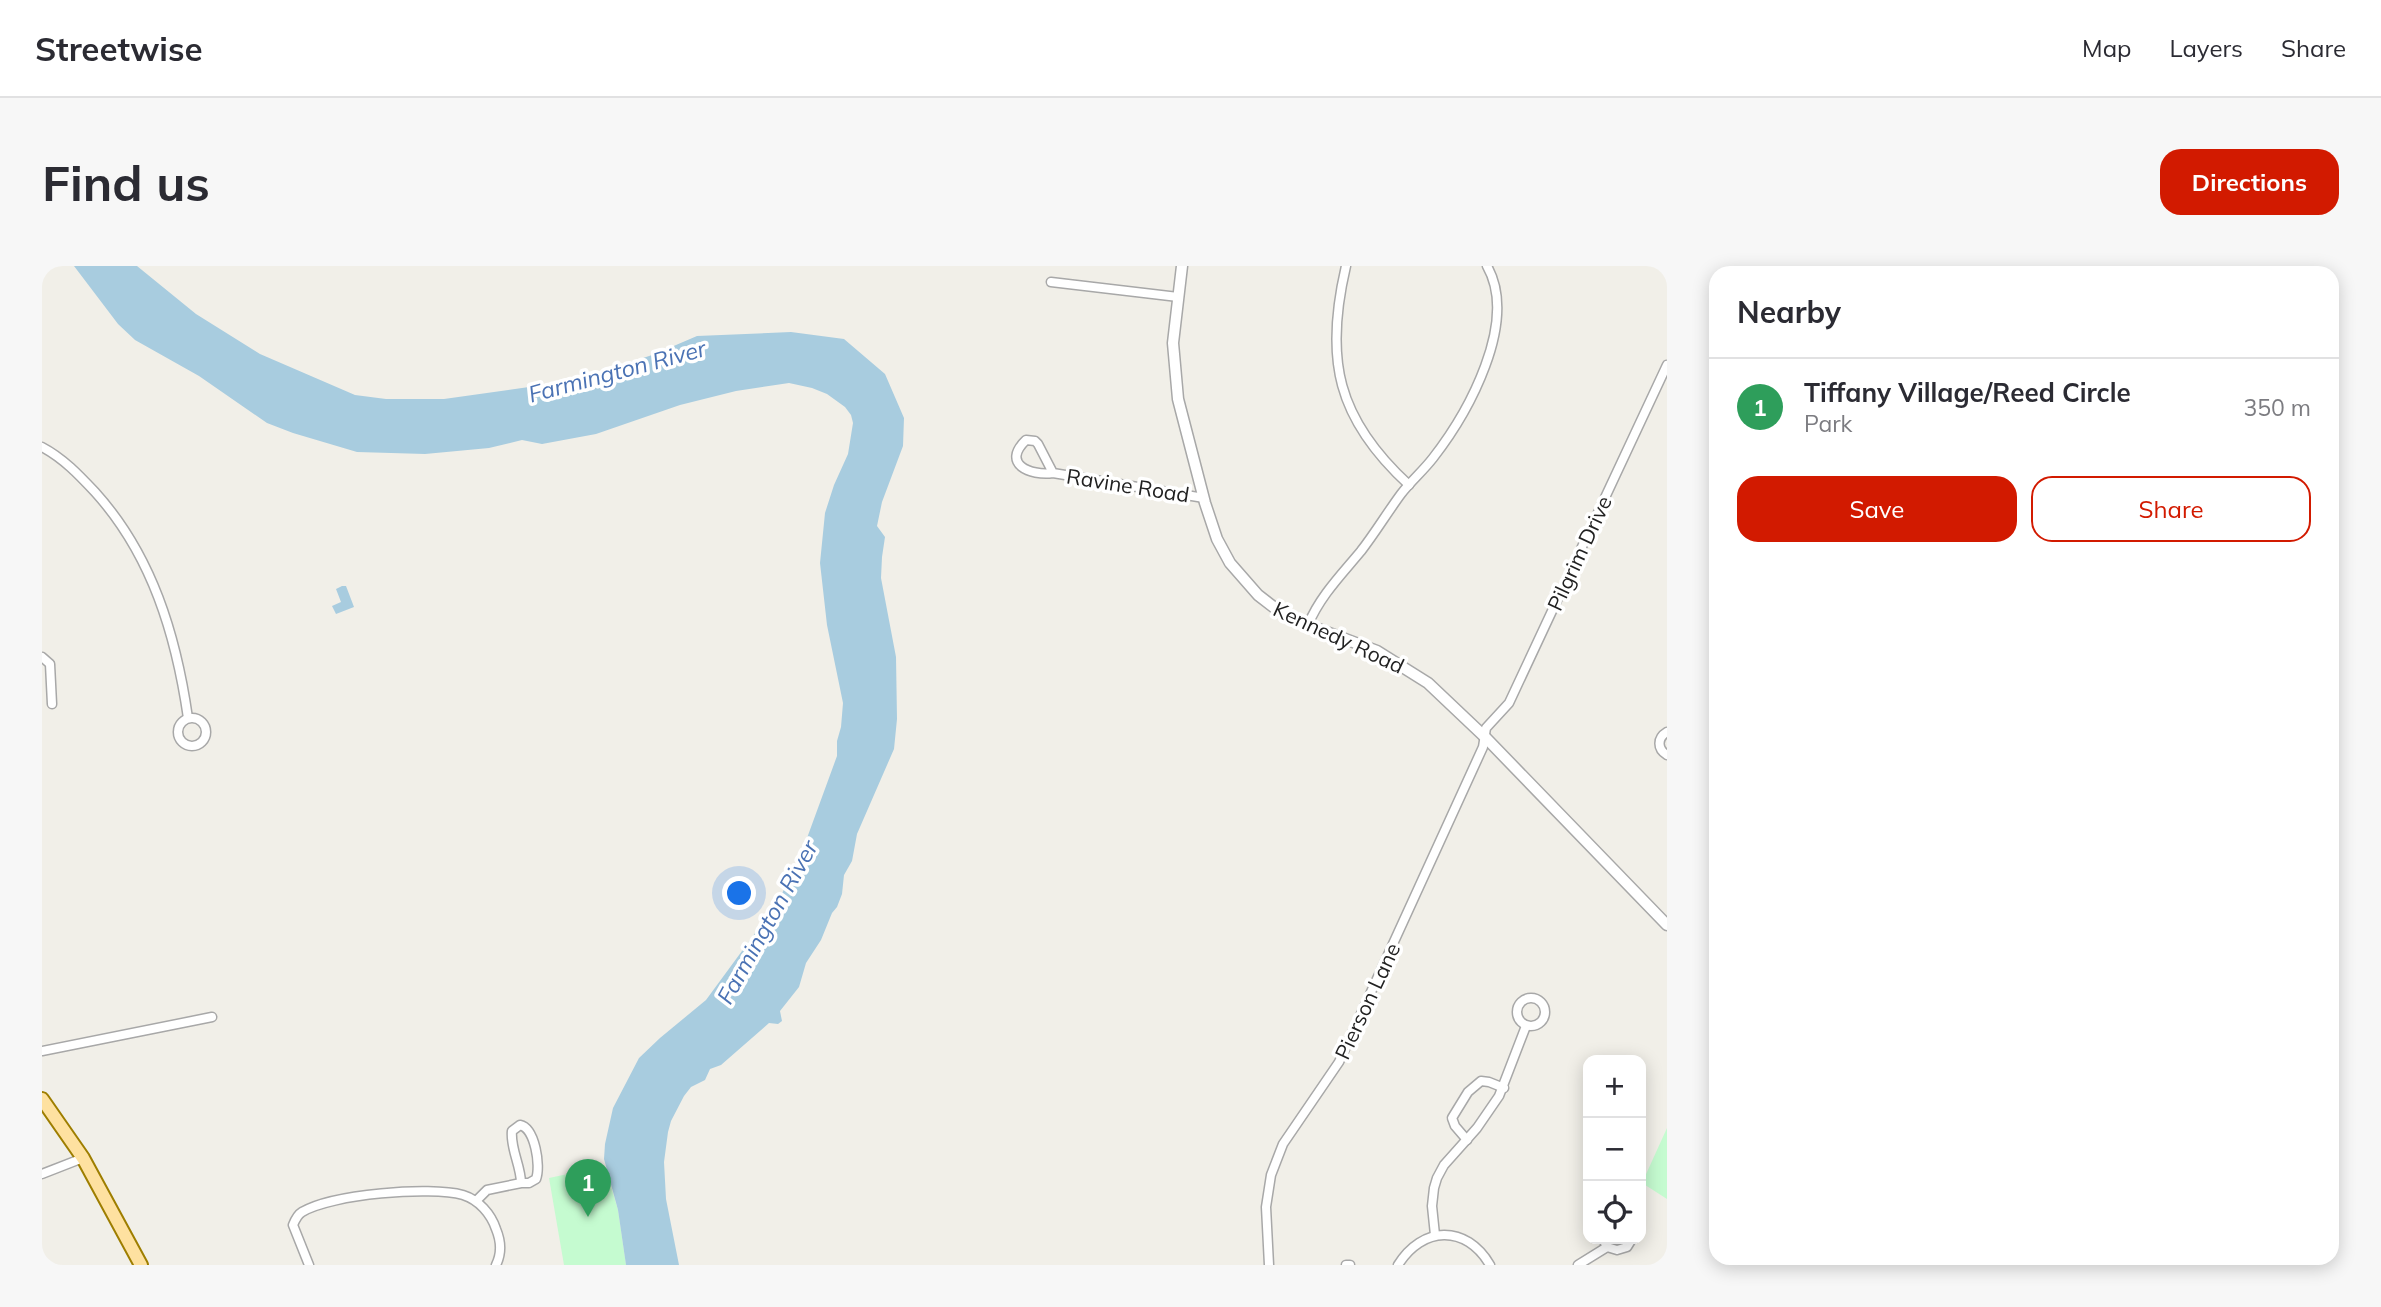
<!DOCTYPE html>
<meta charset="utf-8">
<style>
:root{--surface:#fff;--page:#f7f7f7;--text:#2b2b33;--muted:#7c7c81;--line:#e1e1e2;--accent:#d21a00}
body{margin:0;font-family:Mulish,sans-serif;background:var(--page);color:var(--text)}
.controls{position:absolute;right:21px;bottom:21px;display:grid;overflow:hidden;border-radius:14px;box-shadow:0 4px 18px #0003}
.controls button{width:63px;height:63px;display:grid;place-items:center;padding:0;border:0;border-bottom:2px solid var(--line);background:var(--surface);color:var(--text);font:35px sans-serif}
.you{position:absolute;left:698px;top:628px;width:24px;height:24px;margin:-18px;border:5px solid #fff;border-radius:50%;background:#1a73e8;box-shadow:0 0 0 10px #1a73e833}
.badge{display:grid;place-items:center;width:46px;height:46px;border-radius:50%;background:var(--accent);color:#fff;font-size:23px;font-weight:700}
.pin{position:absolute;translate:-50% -58px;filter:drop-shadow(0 2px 4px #0008)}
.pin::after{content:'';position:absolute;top:37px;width:24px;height:21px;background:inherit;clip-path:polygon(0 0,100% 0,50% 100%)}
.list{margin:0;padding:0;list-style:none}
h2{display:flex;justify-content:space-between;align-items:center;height:91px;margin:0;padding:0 28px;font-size:30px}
h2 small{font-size:23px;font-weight:400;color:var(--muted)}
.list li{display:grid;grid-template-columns:46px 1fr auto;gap:21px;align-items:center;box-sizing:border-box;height:98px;padding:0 28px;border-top:2px solid var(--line)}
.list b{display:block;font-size:26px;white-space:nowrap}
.list p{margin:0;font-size:23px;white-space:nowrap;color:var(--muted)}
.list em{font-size:23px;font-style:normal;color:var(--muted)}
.actions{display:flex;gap:14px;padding:21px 28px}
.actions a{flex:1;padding:16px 0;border:2px solid var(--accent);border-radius:21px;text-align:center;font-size:24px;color:var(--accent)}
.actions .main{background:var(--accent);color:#fff}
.icon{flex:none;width:38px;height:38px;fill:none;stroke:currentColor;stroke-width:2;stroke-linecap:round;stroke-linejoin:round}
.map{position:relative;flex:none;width:1625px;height:999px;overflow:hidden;border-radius:21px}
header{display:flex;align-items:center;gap:42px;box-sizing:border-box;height:98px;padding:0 35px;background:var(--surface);border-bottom:2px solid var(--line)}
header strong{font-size:33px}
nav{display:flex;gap:38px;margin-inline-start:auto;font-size:24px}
.intro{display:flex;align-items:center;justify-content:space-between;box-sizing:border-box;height:168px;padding:0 42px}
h1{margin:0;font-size:49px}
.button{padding:18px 32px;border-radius:21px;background:var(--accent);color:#fff;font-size:24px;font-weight:700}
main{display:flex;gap:42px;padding:0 42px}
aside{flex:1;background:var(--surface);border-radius:21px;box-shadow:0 4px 18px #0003}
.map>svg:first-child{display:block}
.park{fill:#c5fbd0}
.water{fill:#a8ccdf}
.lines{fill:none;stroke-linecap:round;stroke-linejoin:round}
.minor-casing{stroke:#a8a8a8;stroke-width:11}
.tertiary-casing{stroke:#a8a8a8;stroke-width:13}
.primary-casing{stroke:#9e7e00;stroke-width:16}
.minor{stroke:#fff;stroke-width:8}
.tertiary{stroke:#fff;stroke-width:10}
.primary{stroke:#fee1a0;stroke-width:12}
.labels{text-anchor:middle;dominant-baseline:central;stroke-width:7;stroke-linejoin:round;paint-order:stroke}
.street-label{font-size:21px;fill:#212121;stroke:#fff}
.water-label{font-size:23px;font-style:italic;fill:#4a72b4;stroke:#fff}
</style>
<header>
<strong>Streetwise</strong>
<nav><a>Map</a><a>Layers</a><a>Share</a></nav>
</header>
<div class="intro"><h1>Find us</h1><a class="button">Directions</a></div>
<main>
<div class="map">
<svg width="1625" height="999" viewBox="0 0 1625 999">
<rect width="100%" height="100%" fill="#f1efe8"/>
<g class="park">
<path d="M1625,862V933L1600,917Z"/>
<path d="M563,900L576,944L584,999H522L507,912Z"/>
</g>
<g class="water">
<path d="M32,0H95L154,48L218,88L313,129L344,133H402L536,114L613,88L655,70L749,66L802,73L843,108L862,152L861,180L840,236L835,260L843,271L840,291L839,312L854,391L855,453L852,483L815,568L810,595L802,609L800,628L795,641L790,647L779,674L764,697L757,721L738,745L740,755L736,758L727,757L679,799L668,803L663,814L649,821L642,830L629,855L626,866L622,896L624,933L637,999H584L576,944L562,893L563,878L571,842L597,792L618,772L664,734L736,636L761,583L795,490V475L799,461L801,437L785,359L778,297L783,247L792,219L806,188L811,157L809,149L803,141L785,128L770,122L747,117L694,125L638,139L554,168L500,178L480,174L447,182L383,188L315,186L251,167L225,157L157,110L93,74L76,58Z"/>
<path d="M300,320H304L312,341L294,348L290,340L299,336L294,323Z"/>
</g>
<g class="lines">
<g class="minor-casing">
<g id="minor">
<path d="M1304,0C1282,93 1295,153 1367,219"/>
<path d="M1009,16L1136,31"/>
<path d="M0,181C21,192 37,209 53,226C110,289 134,369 146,452"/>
<path d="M1011,207L996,178L993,175L984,174C959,198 988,210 1011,207L1162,232"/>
<path d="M1266,359C1278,330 1300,308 1319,285C1333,267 1345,247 1359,228C1369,215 1381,205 1391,192C1426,147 1477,56 1445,0"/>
<path d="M0,391L8,398L10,438"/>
<circle cx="150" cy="466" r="14"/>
<path d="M1625,466C1615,472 1615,483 1625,489"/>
<circle cx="1489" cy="746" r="14"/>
<path d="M0,785L170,751"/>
<path d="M1425,874L1413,860L1410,852L1426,826L1439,815L1447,816L1462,822"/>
<path d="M0,908L41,892"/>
<path d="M434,935L445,924L479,917C479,900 468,882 470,865L478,859C493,862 499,900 494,913L487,917H479"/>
<path d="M1393,969L1390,940L1392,922L1395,912L1402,899L1435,862L1457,830L1484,760"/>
<path d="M1561,973L1565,981L1575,984L1585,981L1590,973"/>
<path d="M267,999L251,959C253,954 255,949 260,946C290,928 388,920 421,929C437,934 449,948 454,963C459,975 460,987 454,999"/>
<path d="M1227,999L1224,941L1229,909L1241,878L1297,796L1441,481L1444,462L1467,437L1625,99"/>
<path d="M1304,999H1308"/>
<path d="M1356,999C1380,960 1424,958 1448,999"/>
<path d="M1536,999L1565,981"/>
</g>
</g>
<g class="tertiary-casing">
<path id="tertiary" d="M1140,0L1131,77L1136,133L1163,237L1175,273L1188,297L1216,329L1238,346L1266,359L1335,385L1386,417L1443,471L1625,659"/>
</g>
<g class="primary-casing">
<path id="primary" d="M0,833L41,892L99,999"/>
</g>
<use href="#minor" class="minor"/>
<use href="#tertiary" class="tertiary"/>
<use href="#primary" class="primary"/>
</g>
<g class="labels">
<g class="street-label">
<text transform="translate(1086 219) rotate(9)">Ravine Road</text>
<text transform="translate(1537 287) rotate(-65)">Pilgrim Drive</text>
<text transform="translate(1297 371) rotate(25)">Kennedy Road</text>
<text transform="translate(1325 735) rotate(-65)">Pierson Lane</text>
</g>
<g class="water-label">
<text transform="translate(575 105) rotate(-15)">Farmington River</text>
<text transform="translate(725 656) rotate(-61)">Farmington River</text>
</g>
</g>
</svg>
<div class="controls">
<button>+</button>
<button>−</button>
<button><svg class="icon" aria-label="locate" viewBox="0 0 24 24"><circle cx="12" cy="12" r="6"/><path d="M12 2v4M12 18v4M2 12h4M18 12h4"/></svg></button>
</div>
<div class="you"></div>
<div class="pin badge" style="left:546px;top:951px;background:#2e9e5b">1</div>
</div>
<aside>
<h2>Nearby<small></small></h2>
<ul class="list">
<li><span class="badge" style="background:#2e9e5b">1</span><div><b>Tiffany Village/Reed Circle</b><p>Park</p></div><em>350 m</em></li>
</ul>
<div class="actions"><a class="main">Save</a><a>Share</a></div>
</aside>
</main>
